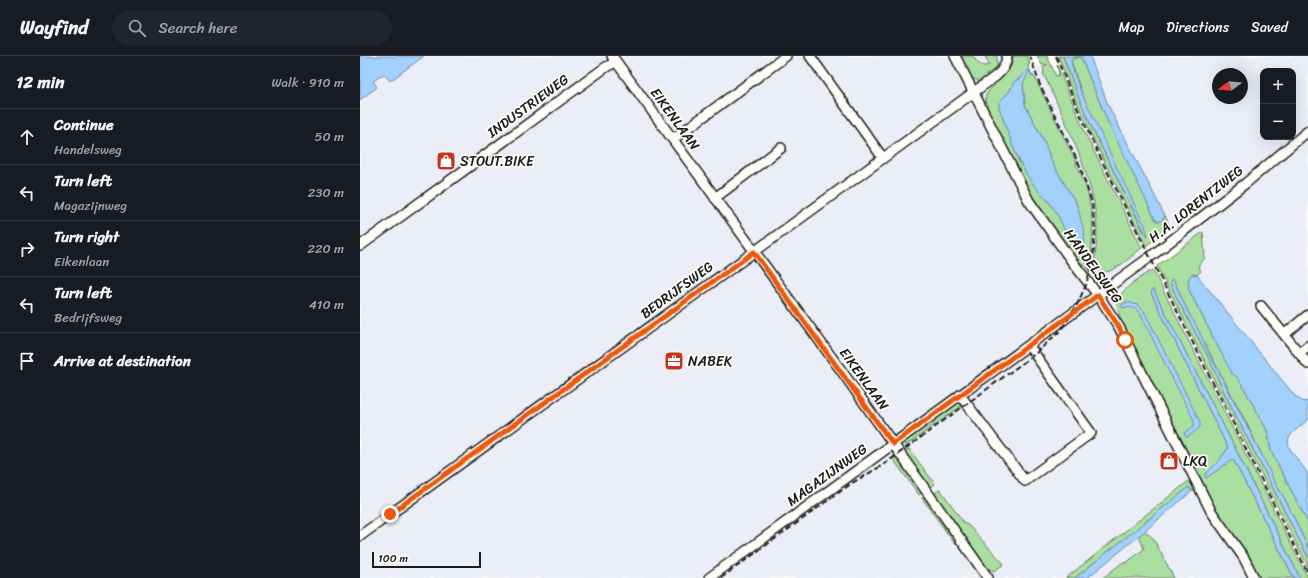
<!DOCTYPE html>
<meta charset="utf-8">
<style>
:root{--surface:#171b24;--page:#20242c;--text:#f1f3f6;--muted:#9ea1a6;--line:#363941}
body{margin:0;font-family:Sriracha,sans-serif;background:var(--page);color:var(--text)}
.controls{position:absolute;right:12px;top:12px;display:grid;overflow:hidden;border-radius:8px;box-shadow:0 4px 16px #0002}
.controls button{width:36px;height:36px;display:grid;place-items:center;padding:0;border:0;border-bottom:1px solid var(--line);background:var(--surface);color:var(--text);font:20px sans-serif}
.compass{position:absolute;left:852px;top:12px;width:36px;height:36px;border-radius:50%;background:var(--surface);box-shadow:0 4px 16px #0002;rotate:254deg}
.scale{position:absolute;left:12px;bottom:10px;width:109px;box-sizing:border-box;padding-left:4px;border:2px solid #1c1c1c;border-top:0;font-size:11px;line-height:14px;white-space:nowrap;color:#1c1c1c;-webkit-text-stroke:3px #fdfcf7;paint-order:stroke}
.stop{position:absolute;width:12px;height:12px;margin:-9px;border:3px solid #ea580c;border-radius:50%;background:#fff}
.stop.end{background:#ea580c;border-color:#fff;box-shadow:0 1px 4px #0008}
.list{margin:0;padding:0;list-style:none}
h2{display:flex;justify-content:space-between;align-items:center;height:52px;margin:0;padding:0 16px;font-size:17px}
h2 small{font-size:13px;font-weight:400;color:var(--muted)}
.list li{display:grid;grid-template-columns:26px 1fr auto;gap:12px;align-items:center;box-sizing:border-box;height:56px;padding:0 16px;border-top:1px solid var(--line)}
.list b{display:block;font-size:15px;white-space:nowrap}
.list p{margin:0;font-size:13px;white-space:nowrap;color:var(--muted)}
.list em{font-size:13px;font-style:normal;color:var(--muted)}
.icon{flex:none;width:22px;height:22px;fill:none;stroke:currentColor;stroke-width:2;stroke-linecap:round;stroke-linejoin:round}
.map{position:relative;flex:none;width:948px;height:522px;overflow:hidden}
header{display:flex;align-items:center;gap:24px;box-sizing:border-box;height:56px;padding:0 20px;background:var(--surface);border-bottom:1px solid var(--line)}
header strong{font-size:19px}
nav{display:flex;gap:22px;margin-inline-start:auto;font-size:14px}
.search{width:280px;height:36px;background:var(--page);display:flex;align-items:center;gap:10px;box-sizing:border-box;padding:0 14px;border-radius:22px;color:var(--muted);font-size:15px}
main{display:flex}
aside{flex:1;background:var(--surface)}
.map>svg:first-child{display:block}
.built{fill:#ebeef7;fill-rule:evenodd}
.green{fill:#abdfa1;stroke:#647e5e;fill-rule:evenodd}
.water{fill:#a3d1fe;stroke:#6d89a4}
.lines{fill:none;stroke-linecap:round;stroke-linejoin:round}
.minor-casing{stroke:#1c1c1c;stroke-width:12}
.minor{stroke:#fdfcf7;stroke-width:9}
.rail{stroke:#1c1c1c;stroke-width:2;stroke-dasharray:6 3;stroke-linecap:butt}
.route{stroke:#ea580c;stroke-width:5}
.labels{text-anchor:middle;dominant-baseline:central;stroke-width:3.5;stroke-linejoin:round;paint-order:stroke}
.street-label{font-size:14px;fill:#1c1c1c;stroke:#fdfcf7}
.poi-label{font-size:14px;fill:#1c1c1c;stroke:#fdfcf7;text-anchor:start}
</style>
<header>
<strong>Wayfind</strong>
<div class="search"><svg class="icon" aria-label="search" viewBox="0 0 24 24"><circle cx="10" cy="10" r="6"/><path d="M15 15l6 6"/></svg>Search here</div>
<nav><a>Map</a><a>Directions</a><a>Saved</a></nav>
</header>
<main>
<aside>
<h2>12 min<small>Walk · 910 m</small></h2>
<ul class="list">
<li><svg class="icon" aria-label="ahead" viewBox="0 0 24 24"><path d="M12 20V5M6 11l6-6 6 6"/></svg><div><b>Continue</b><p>Handelsweg</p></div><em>50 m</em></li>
<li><svg class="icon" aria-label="left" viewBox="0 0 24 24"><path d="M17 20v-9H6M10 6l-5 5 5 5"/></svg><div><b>Turn left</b><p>Magazijnweg</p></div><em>230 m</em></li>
<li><svg class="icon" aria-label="right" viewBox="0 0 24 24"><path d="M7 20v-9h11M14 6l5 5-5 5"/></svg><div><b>Turn right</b><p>Eikenlaan</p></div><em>220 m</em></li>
<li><svg class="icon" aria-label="left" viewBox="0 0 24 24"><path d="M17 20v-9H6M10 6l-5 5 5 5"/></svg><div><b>Turn left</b><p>Bedrijfsweg</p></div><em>410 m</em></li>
<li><svg class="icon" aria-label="arrive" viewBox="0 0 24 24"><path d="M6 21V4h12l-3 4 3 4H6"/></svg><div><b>Arrive at destination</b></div></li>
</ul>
</aside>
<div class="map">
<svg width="948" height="522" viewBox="0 0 948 522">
<rect width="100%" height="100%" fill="#fdfcf7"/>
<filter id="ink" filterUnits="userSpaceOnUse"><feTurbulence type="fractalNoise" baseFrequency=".025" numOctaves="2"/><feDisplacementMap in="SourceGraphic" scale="8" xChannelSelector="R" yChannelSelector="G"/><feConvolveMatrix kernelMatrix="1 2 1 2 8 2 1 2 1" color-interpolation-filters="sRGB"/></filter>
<g filter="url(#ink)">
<g class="built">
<path d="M0,0H660L665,16L685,9L743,143L781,193L791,219L793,233L934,522H0Z"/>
<path d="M730,0H948V427L918,385L934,339L837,219L829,200L810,172L748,49ZM903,15H933V81H903ZM858,18H882V42H858Z"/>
</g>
<g class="green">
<path d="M600,0H613C618,7 620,12 629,9L625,0H637V11L626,19L627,21C611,32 606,12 600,0Z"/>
<path d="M653,0H667L670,8L668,9L672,20H674L717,108L716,109C721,115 723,124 726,131C734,159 734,184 729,213L718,205L676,148L663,125L624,48L626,47C624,39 628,35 634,30L633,28C644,20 653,15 653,0ZM668,14L663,28L665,49L684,85L691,105L717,149L720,162L719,193L708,180L695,153L672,126L659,106L639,49L641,45L650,35L654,26L659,23L666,15Z"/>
<path d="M677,0H687L696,20L699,19L697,9L726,79L782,192C772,199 756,216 744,216C741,216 737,214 735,213L734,215L732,214C743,171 734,138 719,98C708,70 696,44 683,17L684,16L683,11L687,9V8L682,9Z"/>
<path d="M698,0H703L709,17L733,74L784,176L724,44L711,5L714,2L721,1L748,66L802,164L805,160L810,171L786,190L731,78L713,37Z"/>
<path d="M843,176L845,202L838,210L841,215L837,219H832L829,234L836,248L857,288L883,330L907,374L911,395L948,467V492L927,447L914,425L885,364L829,258L814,225L810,226L817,242L848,300L864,336L948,501V511L797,210Z"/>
<path d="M793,214L948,522H940L875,392L793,233L791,235L792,239L868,392L859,405L844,420L846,422C855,416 863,409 872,404L874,405L934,522H899L881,489L860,460L851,444L761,265C760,260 758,254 757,249C756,236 783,219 793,214Z"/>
<path d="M597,347L603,349L544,391L547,383Z"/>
<path d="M549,393L575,428L570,432L545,399L544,395Z"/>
<path d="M536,401L562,436L559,439L533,403Z"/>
<path d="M830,424L837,437L832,435L829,431L715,522H706Z"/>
<path d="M580,433L604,467L609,470L644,508L634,515L627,512L574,438Z"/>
<path d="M565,440L598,486L595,488L562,442Z"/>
<path d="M784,475L793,482L814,522H743L763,506L766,507L784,493L779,480Z"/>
</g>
<g class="water">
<path d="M0,0H64L30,25L24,18L13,25L17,31L0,44Z"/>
<path d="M703,0H730L748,49L805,160L801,165L798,166L795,163L748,66L721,1L713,2L711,5C714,22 722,38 730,54C748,93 766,132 785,170L788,180L784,175L733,74L718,40Z"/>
<path d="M669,14V16L663,28L665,49L684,85L691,105L717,149L724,176L725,192L723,195C708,189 702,165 694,153C688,143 679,136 672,127C656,104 648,77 639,51V46L650,35L654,26L659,23L666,15Z"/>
<path d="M831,218L837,219L934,339L943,346L948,345V364C926,382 921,383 940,407C942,410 946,414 947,417C948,422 948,459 948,467L911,395L909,382L907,374L883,330L876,320L872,318L829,234L828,225Z"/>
<path d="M812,223L814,225L829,258L836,269L849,297L904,403L914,425L927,447L948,492V501L864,336L848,300L817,242L810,226Z"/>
<path d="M793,233L875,392L940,522H934L874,405L872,404L869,406L846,422L844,420L859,405L868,392L792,239L791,235Z"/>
<path d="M767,246L778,249L784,255L840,366V371L828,381H826L824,377L834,370V364L806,310L780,257C775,252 771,250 763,252L761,249Z"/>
<path d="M829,431L832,435L779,480L727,522H715Z"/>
</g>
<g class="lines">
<g class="minor-casing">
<g id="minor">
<path d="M252,0L483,317L628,522"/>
<path d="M450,0L523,102"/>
<path d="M595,0L669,145L711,204L738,239L759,271L851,455L884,502L894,522"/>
<path d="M313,83L426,0"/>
<path d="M355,142L421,92"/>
<path d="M0,190L246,11L256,6"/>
<path d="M901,250L948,308"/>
<path d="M925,278L948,259"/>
<path d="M939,297L948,290"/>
<path d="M600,339L665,425L731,377L669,290"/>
<path d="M0,480L394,196L636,20C643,14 646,9 647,0"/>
<path d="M349,522L790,201L886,127L948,75"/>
</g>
</g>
<use href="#minor" class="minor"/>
<g class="rail">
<path d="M696,0L715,47L737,95L948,517"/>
<path d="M361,522L492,427L523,409L675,298L700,275L716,251L726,229L733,203L735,174L732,147L720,110L680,29L670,0"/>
</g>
</g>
</g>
<g class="lines" filter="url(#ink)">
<path class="route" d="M30,458L394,196L533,388L738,239L759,271L765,284"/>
</g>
<defs>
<g id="shop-square" transform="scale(1)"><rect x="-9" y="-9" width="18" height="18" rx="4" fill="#c8321e" stroke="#fdfcf7"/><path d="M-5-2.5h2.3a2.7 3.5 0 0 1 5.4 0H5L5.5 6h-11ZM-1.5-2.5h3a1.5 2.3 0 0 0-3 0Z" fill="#fff"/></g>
<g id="office-square" transform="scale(1)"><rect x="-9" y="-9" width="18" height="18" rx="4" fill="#c8321e" stroke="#fdfcf7"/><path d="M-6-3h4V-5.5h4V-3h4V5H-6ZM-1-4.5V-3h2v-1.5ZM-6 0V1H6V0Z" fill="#fff"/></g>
</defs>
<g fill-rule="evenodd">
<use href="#shop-square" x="86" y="105"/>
<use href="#office-square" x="314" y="305"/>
<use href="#shop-square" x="809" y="405"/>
</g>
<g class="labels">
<g class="street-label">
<text transform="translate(168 50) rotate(-36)">INDUSTRIEWEG</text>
<text transform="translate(315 63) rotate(54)">EIKENLAAN</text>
<text transform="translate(836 148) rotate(-38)">H.A. LORENTZWEG</text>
<text transform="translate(733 210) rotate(54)">HANDELSWEG</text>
<text transform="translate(317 234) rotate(-36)">BEDRIJFSWEG</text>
<text transform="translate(504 323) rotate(54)">EIKENLAAN</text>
<text transform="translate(467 419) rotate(-36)">MAGAZIJNWEG</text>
</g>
<g class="poi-label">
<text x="100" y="105">STOUT.BIKE</text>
<text x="328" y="305">NABEK</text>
<text x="823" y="405">LKQ</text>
</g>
</g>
</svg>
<div class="controls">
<button>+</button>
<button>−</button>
</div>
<svg class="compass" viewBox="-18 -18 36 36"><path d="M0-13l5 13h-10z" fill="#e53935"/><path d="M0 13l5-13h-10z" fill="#9ea1a6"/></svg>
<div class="scale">100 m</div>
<div class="stop" style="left:765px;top:284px"></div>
<div class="stop end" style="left:30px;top:458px"></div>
</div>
</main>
